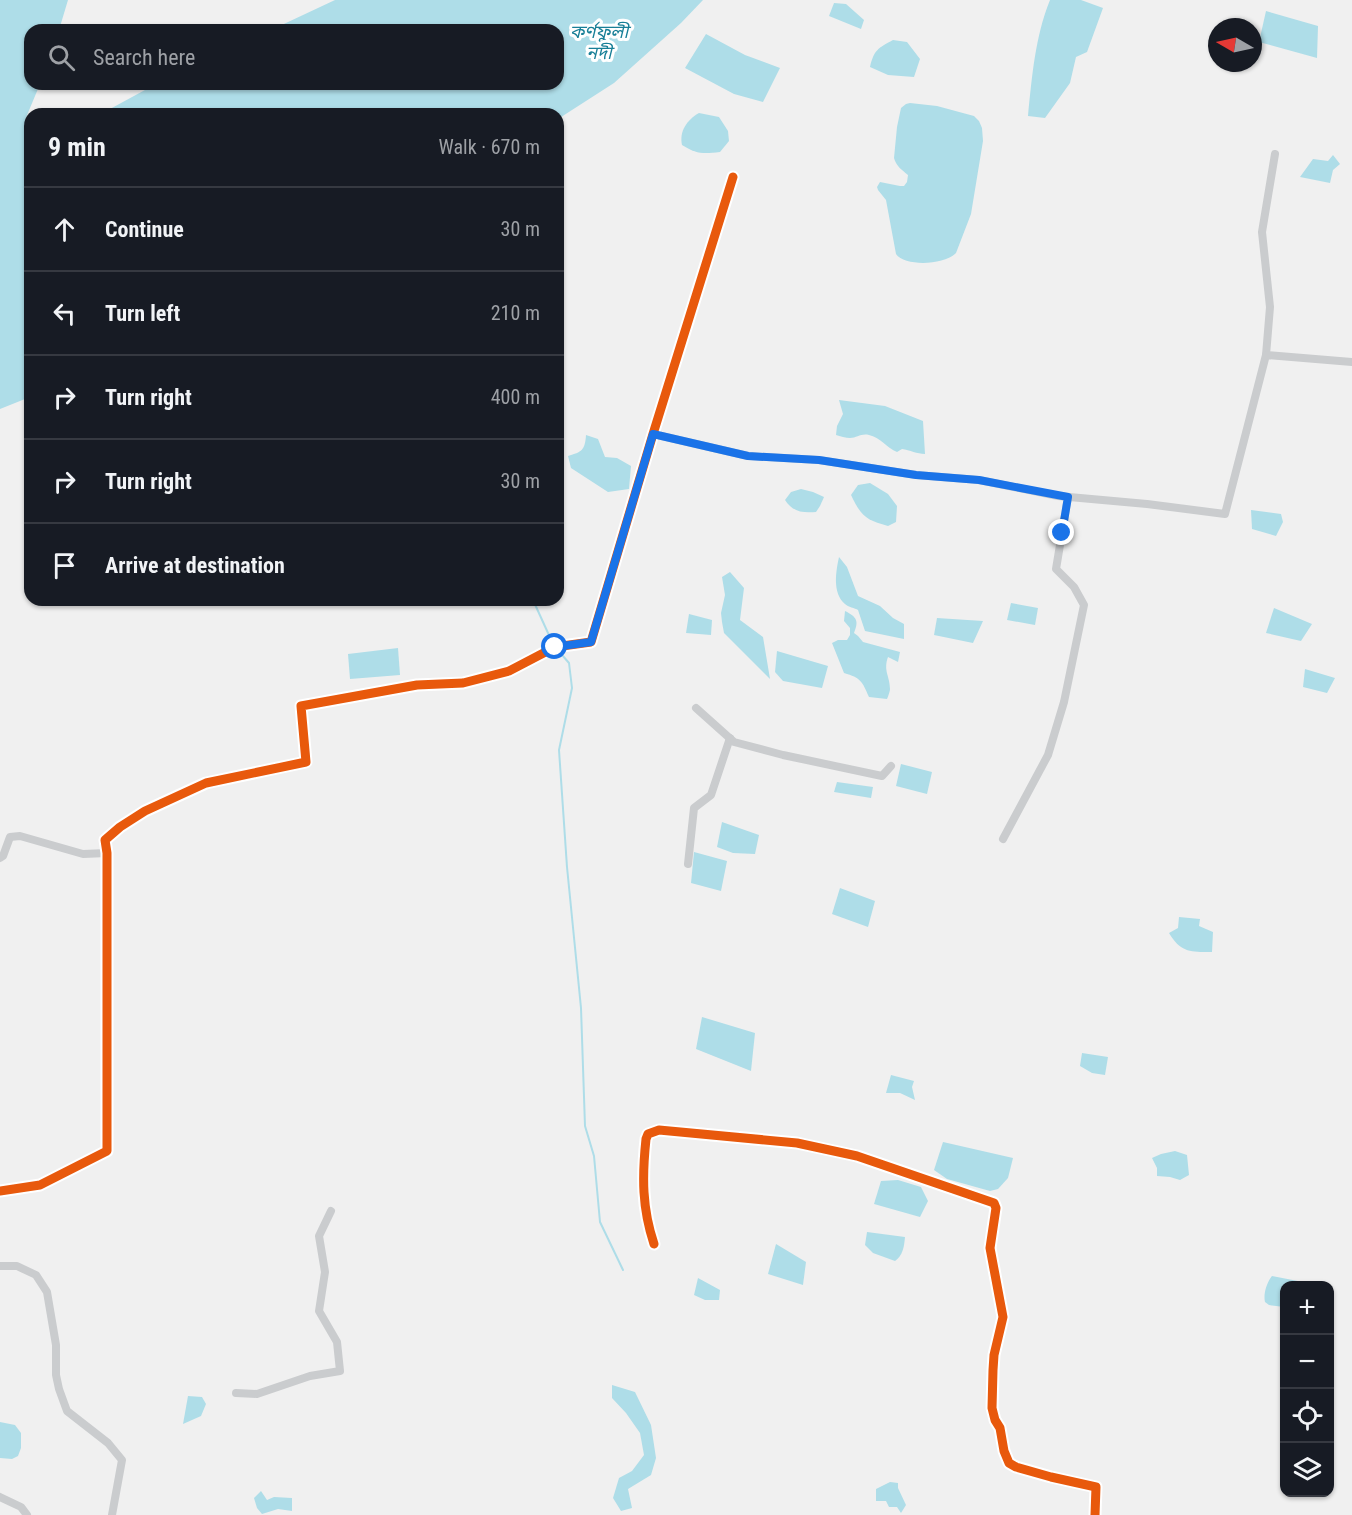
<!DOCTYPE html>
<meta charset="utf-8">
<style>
:root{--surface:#171b24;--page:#242831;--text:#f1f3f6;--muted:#9ea1a6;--line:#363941}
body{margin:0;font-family:"Roboto Condensed","Noto Sans Bengali",sans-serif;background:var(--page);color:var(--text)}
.controls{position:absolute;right:18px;bottom:18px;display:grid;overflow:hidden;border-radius:12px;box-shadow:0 2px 4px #0004}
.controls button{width:54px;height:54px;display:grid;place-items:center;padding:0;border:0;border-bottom:2px solid var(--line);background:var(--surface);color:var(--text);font:30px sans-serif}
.compass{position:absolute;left:1208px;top:18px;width:54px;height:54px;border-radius:50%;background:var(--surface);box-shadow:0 2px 4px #0004;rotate:279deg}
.stop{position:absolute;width:18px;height:18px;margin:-14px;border:4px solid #1a73e8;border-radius:50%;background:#fff}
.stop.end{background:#1a73e8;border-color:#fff;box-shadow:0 2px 6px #0008}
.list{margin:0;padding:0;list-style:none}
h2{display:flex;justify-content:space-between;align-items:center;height:78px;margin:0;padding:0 24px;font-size:26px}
h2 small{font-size:20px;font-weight:400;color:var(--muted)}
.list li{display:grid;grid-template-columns:39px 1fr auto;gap:18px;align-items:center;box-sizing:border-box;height:84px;padding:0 24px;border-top:2px solid var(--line)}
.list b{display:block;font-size:22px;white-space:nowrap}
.list em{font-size:20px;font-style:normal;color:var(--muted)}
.icon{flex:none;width:33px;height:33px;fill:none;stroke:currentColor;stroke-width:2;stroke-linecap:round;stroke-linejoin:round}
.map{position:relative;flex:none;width:1352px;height:1515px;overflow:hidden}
.search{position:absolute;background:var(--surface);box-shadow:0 2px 4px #0004;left:24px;top:24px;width:540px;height:66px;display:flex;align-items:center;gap:15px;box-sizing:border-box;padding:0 21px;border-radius:18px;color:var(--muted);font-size:22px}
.panel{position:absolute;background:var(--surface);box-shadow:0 2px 4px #0004;left:24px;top:108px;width:540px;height:498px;border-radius:18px}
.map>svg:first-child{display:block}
.water{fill:#aedde8}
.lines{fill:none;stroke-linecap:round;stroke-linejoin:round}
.stream{stroke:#aedde8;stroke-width:2}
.minor{stroke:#caccce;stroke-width:8}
.cycleway-casing{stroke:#fff;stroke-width:13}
.cycleway{stroke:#e8590c;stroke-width:9}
.route{stroke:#1a73e8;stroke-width:8}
.labels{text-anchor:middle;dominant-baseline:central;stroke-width:6;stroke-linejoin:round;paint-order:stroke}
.water-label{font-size:18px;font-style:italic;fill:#187f97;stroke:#fff}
</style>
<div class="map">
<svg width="1352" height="1515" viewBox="0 0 1352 1515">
<rect width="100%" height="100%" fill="#f0f0f0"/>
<g class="water">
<path d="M0,0H68L59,30H30V84H40L25,120L28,136H30V397L0,409Z"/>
<path d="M335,0H703L681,23L614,83L558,119V114H95L110,109L156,84H558V30H271Z"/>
<path d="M1050,0H1081L1103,8L1087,52L1076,57L1070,83L1045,118L1028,116C1032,77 1035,37 1050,0Z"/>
<path d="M834,3L846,4L864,20L861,29L829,16Z"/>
<path d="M1266,11L1318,26L1317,58L1259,42Z"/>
<path d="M706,34L745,55L780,68L763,102L734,94L685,68Z"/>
<path d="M893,40L907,42L920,59L914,77L888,75L870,67C874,50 878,48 893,40Z"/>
<path d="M910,103L937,106L974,116L979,121L982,128L983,141L971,214L956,253C945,265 905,267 896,254L886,200L878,190L877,187L880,182L900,186H904L907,182L908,175C902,170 896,166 894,158L897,127L901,108L906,104Z"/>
<path d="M699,113L719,117L728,131L729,141L720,152C703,154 696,154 682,145C679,131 687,120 699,113Z"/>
<path d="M1333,155L1340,164L1333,170L1330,183L1300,177L1313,159L1328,161Z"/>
<path d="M839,400L885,406L923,421L925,454C917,454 910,450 902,449L897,452C887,448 880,437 869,435C861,433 857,438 850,438C846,438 840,436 836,435L837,426L843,414Z"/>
<path d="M586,435L598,439L605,457L617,458L631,466L629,489L608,492L571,468L568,456C582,452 585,450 586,435Z"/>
<path d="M870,483L888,494L897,506L896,522L888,526C866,520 861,516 851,495L858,485Z"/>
<path d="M801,489L813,492L824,497L820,506L816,512C802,513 793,512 785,500L791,492Z"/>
<path d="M1251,510L1281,514L1283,522L1276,536L1252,529Z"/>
<path d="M839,557L847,567L858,596L880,606L893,618L904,624V639L865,631L858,610C855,608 848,607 845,604C832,593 836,571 839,557Z"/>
<path d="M730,572L744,588L740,620L763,637L770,679L724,633L722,622L721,613L725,595L722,577Z"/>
<path d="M1011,603L1038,608L1035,625L1007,620Z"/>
<path d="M1274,608L1312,624L1301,641L1266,633Z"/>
<path d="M845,611C857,617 859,621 854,633L858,636L863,642L900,652L898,662L888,657C883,671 890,676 890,689C890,691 888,697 887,699L869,697C862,681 861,678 844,673L832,643L838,640H847L850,635V628L844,621Z"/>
<path d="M689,614L712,620L711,635L686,633Z"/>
<path d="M937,618L983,621L973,643L934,635Z"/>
<path d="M398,648L400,675L350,679L348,654Z"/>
<path d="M777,651L828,666L822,688L783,681L775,672Z"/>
<path d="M1305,669L1335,678L1327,693L1303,687Z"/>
<path d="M901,764L932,772L927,794L896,786Z"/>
<path d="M837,782L873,787L871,798L834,792Z"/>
<path d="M722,822L759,835L755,854L733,853L717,847Z"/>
<path d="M694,852L727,861L721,891L691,883Z"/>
<path d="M840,888L875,901L868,927L832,914Z"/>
<path d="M1179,917L1200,919L1199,926L1213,932L1212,952C1191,952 1181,953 1169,933L1178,928Z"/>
<path d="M702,1017L755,1033L751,1071L696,1049Z"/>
<path d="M1082,1053L1108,1057L1105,1075L1092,1073L1080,1066Z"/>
<path d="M891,1075L914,1081L912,1087L915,1100L900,1093H886Z"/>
<path d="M943,1142L1013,1158L1008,1178L998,1189L990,1191L947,1179L934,1170Z"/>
<path d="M1175,1151L1187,1155L1189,1175L1180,1180L1170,1177L1157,1176V1168L1152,1158L1161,1154Z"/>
<path d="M898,1180L921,1187L928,1201L920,1217L874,1204L881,1181Z"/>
<path d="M867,1232L905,1237C904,1247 903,1255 895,1261L873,1253L865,1245Z"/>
<path d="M776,1244L806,1262L803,1285L768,1274Z"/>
<path d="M1272,1276L1308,1283L1314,1285L1284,1286V1307L1269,1305L1265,1302C1263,1294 1267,1282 1272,1276Z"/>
<path d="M698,1278L720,1290L719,1300H705L694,1295Z"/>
<path d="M612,1385L635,1392L651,1425L656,1458L651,1475L628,1489L632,1508L621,1511L613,1498L619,1478L632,1471L644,1455L640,1433L626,1413L612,1398Z"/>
<path d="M188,1396L202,1397L206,1404L201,1416L183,1424Z"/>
<path d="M0,1422L15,1425L21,1433V1448L18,1456L12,1459L0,1458Z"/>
<path d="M890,1482L898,1483V1488L906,1505L901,1513L897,1507H889L886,1501H876V1489Z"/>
<path d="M261,1491L267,1500L274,1497L292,1498V1511L278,1509L262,1514L257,1508L254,1498Z"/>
</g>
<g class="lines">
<g class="stream">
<path d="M533,600L553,644"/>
<path d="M556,648L569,663L572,688L559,750L567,867L581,1008L585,1126L594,1156L600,1222L623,1270"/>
</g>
<g class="minor">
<path d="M1266,355L1270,307L1262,232L1275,154"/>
<path d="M653,434L748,456L819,460L916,475L979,480L1058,496L1147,504L1225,514L1266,355L1352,362"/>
<path d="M696,708L734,742L783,755L882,776L891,766"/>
<path d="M1003,839L1048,755L1064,702L1084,605L1074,587L1056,569L1068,497"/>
<path d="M0,858L3,856L10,837L20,836L83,854L107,853"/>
<path d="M688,864L694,808L711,795L730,738"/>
<path d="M0,1191L40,1185L107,1151V853L105,840L120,827L145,811L206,783L306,762L301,706L417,685L463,683L509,671L555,647L591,642L653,434L733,177"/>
<path d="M654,1244C642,1208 642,1177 646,1139L648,1134L659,1130L797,1143L857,1156L994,1203L996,1208L990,1248L1003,1317L994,1355L993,1370L992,1408L995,1420L1000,1428L1004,1451L1009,1463L1016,1467L1051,1477L1096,1487L1095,1515"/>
<path d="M0,1266H17L36,1275L47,1292L56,1345V1375L59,1389L67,1411L108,1443L122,1460L112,1515"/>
<path d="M236,1393L257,1394L310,1376L340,1371L337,1342L319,1311L325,1272L319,1236L331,1211"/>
<path d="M0,1497L21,1507L27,1515"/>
</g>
<g class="cycleway-casing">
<g id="cycleway">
<path d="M0,1191L40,1185L107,1151V853L105,840L120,827L145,811L206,783L306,762L301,706L417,685L463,683L509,671L555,647L591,642L653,434L733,177"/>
<path d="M654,1244C642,1208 642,1177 646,1139L648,1134L659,1130L797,1143L857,1156L994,1203L996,1208L990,1248L1003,1317L994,1355L993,1370L992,1408L995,1420L1000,1428L1004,1451L1009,1463L1016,1467L1051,1477L1096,1487L1095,1515"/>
</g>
</g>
<use href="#cycleway" class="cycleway"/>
</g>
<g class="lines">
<path class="route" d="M555,647L591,642L653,434L748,456L819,460L916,475L979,480L1068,497L1062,533"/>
</g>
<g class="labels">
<g class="water-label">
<text x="599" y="31">কর্ণফুলী<tspan x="599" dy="21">নদী</tspan></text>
</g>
</g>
</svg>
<div class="controls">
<button>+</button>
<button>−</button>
<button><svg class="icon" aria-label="locate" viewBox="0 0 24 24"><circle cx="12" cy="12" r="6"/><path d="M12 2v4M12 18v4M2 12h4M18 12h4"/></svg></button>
<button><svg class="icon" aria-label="layers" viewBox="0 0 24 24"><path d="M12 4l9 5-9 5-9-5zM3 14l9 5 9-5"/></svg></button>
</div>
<svg class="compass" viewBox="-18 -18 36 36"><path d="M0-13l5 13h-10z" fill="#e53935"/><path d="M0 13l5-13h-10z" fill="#9ea1a6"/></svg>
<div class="stop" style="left:555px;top:647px"></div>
<div class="stop end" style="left:1062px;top:533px"></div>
<div class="search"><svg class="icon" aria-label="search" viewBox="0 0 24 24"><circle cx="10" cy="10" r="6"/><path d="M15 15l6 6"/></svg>Search here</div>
<section class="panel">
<h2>9 min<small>Walk · 670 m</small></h2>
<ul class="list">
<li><svg class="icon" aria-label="ahead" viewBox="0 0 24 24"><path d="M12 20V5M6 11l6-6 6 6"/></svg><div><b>Continue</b></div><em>30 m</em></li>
<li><svg class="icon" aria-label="left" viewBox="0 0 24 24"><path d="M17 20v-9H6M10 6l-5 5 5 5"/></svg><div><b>Turn left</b></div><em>210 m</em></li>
<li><svg class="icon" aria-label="right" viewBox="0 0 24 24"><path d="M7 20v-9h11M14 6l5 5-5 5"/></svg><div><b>Turn right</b></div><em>400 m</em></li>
<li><svg class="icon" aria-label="right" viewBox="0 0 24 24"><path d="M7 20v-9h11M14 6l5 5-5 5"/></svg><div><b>Turn right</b></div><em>30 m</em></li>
<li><svg class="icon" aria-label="arrive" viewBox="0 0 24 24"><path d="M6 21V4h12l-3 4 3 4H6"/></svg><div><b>Arrive at destination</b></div></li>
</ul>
</section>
</div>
